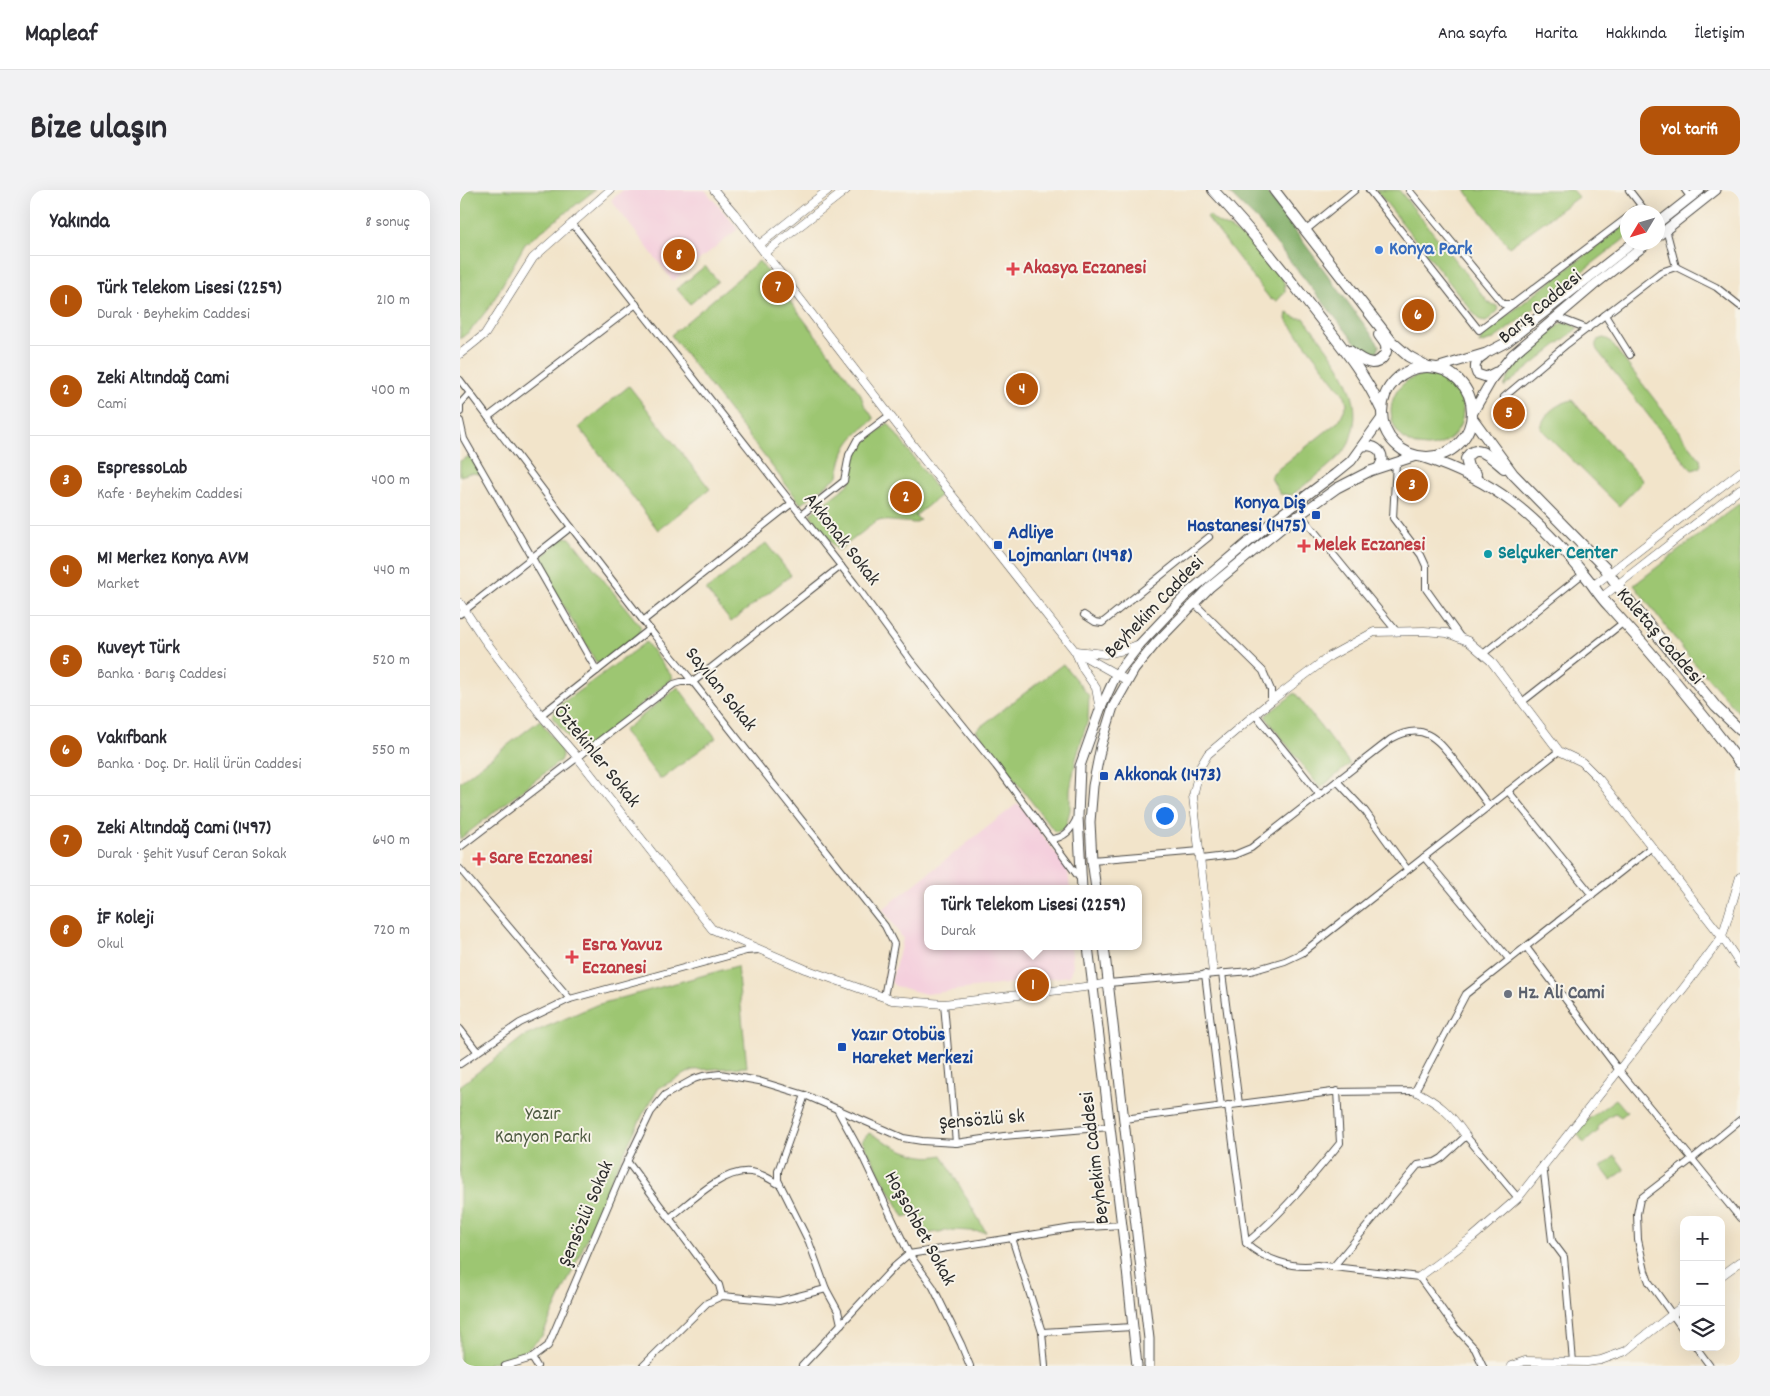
<!DOCTYPE html>
<html lang="tr">
<meta charset="utf-8">
<style>
:root{--surface:#fff;--page:#f2f2f3;--text:#2b2b33;--muted:#7c7c81;--line:#e1e1e2;--accent:#b45309}
body{margin:0;font-family:Dekko,sans-serif;background:var(--page);color:var(--text)}
.controls{position:absolute;right:15px;bottom:15px;display:grid;overflow:hidden;border-radius:10px;box-shadow:0 5px 20px #0002}
.controls button{width:45px;height:45px;display:grid;place-items:center;padding:0;border:0;border-bottom:1px solid var(--line);background:var(--surface);color:var(--text);font:25px sans-serif}
.compass{position:absolute;left:1160px;top:15px;width:45px;height:45px;border-radius:50%;background:var(--surface);box-shadow:0 5px 20px #0002;rotate:232deg}
.you{position:absolute;left:704px;top:625px;width:18px;height:18px;margin:-12px;border:4px solid #fff;border-radius:50%;background:#1a73e8;box-shadow:0 0 0 8px #1a73e833}
.badge{display:grid;place-items:center;width:32px;height:32px;border-radius:50%;background:var(--accent);color:#fff;font-size:16px;font-weight:700}
.pin{position:absolute;translate:-50% -50%;border:2px solid #fff;box-shadow:0 1px 5px #0006}
.popup{position:absolute;left:464px;top:695px;width:218px;height:65px;box-sizing:border-box;display:grid;place-content:center;border-radius:10px;background:var(--surface);filter:drop-shadow(0 1px 4px #0005);font-size:16px;white-space:nowrap;color:var(--muted)}
.popup b{font-size:19px;color:var(--text)}
.popup::after{content:'';position:absolute;left:50%;top:100%;margin-left:-10px;border:10px solid transparent;border-top-color:var(--surface)}
.list{margin:0;padding:0;list-style:none}
h2{display:flex;justify-content:space-between;align-items:center;height:65px;margin:0;padding:0 20px;font-size:21px}
h2 small{font-size:16px;font-weight:400;color:var(--muted)}
.list li{display:grid;grid-template-columns:32px 1fr auto;gap:15px;align-items:center;box-sizing:border-box;height:90px;padding:0 20px;border-top:1px solid var(--line)}
.list b{display:block;font-size:19px;white-space:nowrap}
.list p{margin:0;font-size:16px;white-space:nowrap;color:var(--muted)}
.list em{font-size:16px;font-style:normal;color:var(--muted)}
.icon{flex:none;width:28px;height:28px;fill:none;stroke:currentColor;stroke-width:2;stroke-linecap:round;stroke-linejoin:round}
.map{position:relative;flex:none;width:1280px;height:1176px;overflow:hidden;border-radius:15px}
header{display:flex;align-items:center;gap:30px;box-sizing:border-box;height:70px;padding:0 25px;background:var(--surface);border-bottom:1px solid var(--line)}
header strong{font-size:24px}
nav{display:flex;gap:28px;margin-inline-start:auto;font-size:18px}
.intro{display:flex;align-items:center;justify-content:space-between;box-sizing:border-box;height:120px;padding:0 30px}
h1{margin:0;font-size:35px}
.button{padding:12px 22px;border-radius:15px;background:var(--accent);color:#fff;font-size:18px;font-weight:700}
main{display:flex;gap:30px;padding:0 30px}
aside{flex:1;background:var(--surface);border-radius:15px;box-shadow:0 5px 20px #0002}
.map>svg:first-child{display:block}
.built{fill:#f4cfdd}
.green{fill:#9dc672;stroke:#64784e}
.forest{fill:#7eab64;stroke:#546b48}
.lines{fill:none;stroke-linecap:round;stroke-linejoin:round}
.minor-casing{stroke:#494743;stroke-width:8}
.tertiary-casing{stroke:#494743;stroke-width:9}
.secondary-casing{stroke:#494743;stroke-width:11}
.primary-casing{stroke:#494743;stroke-width:12}
.minor{stroke:#fff;stroke-width:6}
.tertiary{stroke:#fff;stroke-width:8}
.secondary{stroke:#fff;stroke-width:9}
.primary{stroke:#fff;stroke-width:10}
.shop-dot{fill:#3f7fe0;stroke:#f7f3e8;stroke-width:2}
.health-dot{fill:#e0444e;stroke:#f7f3e8;stroke-width:2}
.transit-dot{fill:#1a4fb4;stroke:#f7f3e8;stroke-width:2}
.culture-dot{fill:#0f9aa8;stroke:#f7f3e8;stroke-width:2}
.worship-dot{fill:#6b7280;stroke:#f7f3e8;stroke-width:2}
.labels{text-anchor:middle;dominant-baseline:central;stroke-width:4;stroke-linejoin:round;paint-order:stroke}
.shop-label{font-size:20px;font-weight:bold;fill:#366cbe;stroke:#f7f3e8;text-anchor:start}
.health-label{font-size:20px;font-weight:bold;fill:#be3a42;stroke:#f7f3e8;text-anchor:start}
.street-label{font-size:20px;fill:#2b2b2b;stroke:#f7f3e8}
.transit-label{font-size:20px;font-weight:bold;fill:#164399;stroke:#f7f3e8;text-anchor:start}
.culture-label{font-size:20px;font-weight:bold;fill:#0d838f;stroke:#f7f3e8;text-anchor:start}
.worship-label{font-size:20px;font-weight:bold;fill:#5b616d;stroke:#f7f3e8;text-anchor:start}
.park-label{font-size:20px;fill:#4d5a40;stroke:#f7f3e8}
</style>
<header>
<strong>Mapleaf</strong>
<nav><a>Ana sayfa</a><a>Harita</a><a>Hakkında</a><a>İletişim</a></nav>
</header>
<div class="intro"><h1>Bize ulaşın</h1><a class="button">Yol tarifi</a></div>
<main>
<aside>
<h2>Yakında<small>8 sonuç</small></h2>
<ul class="list">
<li><span class="badge">1</span><div><b>Türk Telekom Lisesi (2259)</b><p>Durak · Beyhekim Caddesi</p></div><em>210 m</em></li>
<li><span class="badge">2</span><div><b>Zeki Altındağ Cami</b><p>Cami</p></div><em>400 m</em></li>
<li><span class="badge">3</span><div><b>EspressoLab</b><p>Kafe · Beyhekim Caddesi</p></div><em>400 m</em></li>
<li><span class="badge">4</span><div><b>M1 Merkez Konya AVM</b><p>Market</p></div><em>440 m</em></li>
<li><span class="badge">5</span><div><b>Kuveyt Türk</b><p>Banka · Barış Caddesi</p></div><em>520 m</em></li>
<li><span class="badge">6</span><div><b>Vakıfbank</b><p>Banka · Doç. Dr. Halil Ürün Caddesi</p></div><em>550 m</em></li>
<li><span class="badge">7</span><div><b>Zeki Altındağ Cami (1497)</b><p>Durak · Şehit Yusuf Ceran Sokak</p></div><em>640 m</em></li>
<li><span class="badge">8</span><div><b>İF Koleji</b><p>Okul</p></div><em>720 m</em></li>
</ul>
</aside>
<div class="map">
<svg width="1280" height="1176" viewBox="0 0 1280 1176">
<rect width="100%" height="100%" fill="#f7f3e8"/>
<filter id="ink" filterUnits="userSpaceOnUse"><feTurbulence type="fractalNoise" baseFrequency=".02" numOctaves="2"/><feDisplacementMap in="SourceGraphic" scale="10" xChannelSelector="R" yChannelSelector="G"/><feConvolveMatrix kernelMatrix="1 2 1 2 8 2 1 2 1" color-interpolation-filters="sRGB"/></filter>
<filter id="wash" filterUnits="userSpaceOnUse"><feTurbulence type="fractalNoise" baseFrequency=".0096" numOctaves="4" result="noise"/><feDisplacementMap in="SourceGraphic" scale="20" xChannelSelector="R" yChannelSelector="G"/><feGaussianBlur stdDeviation="1.12" result="paint"/><feColorMatrix in="noise" values="0 0 0 0 0 0 0 0 0 0 0 0 0 0 0 0 0 1.4 0 .05"/><feComposite in="paint" operator="in"/></filter>
<g filter="url(#wash)">
<rect width="100%" height="100%" fill="#f2e4ca"/>
<g class="built">
<path d="M163,0H245L278,39L213,91L151,10Z"/>
<path d="M558,613L608,679L610,699H468V756H611L613,776L609,786L466,804L435,796L431,792L443,749L423,719Z"/>
</g>
<g class="green">
<path d="M0,0H135L65,54L31,115L11,140L0,149Z"/>
<path d="M916,0H939L1029,113L1037,116L1038,121L1026,132L1020,131Z"/>
<path d="M1005,0H1112L1118,7L1049,57Z"/>
<path d="M749,25C761,37 764,34 776,42C789,51 816,76 823,90C825,94 825,98 825,102L817,111L810,109L747,27Z"/>
<path d="M1167,33V47L1041,144L1032,150L1019,154L1023,144Z"/>
<path d="M299,71L400,203L404,214L414,229C389,250 384,253 378,286L341,314L211,145Z"/>
<path d="M245,76L258,91L230,114L217,99Z"/>
<path d="M827,123L837,128H844C867,159 906,201 892,243C891,247 889,253 887,257C873,276 850,290 832,305L820,304L811,288L813,283L879,231L887,214L885,206L826,129Z"/>
<path d="M1102,133H1108L1118,138L1044,197C1054,169 1080,151 1102,133Z"/>
<path d="M1144,148L1149,150L1240,269L1241,275L1239,278L1232,280L1228,276L1137,160C1134,153 1137,149 1144,148Z"/>
<circle cx="967" cy="221" r="36"/>
<path d="M169,196L250,299L198,340L119,237Z"/>
<path d="M1112,210L1183,291L1159,316L1081,239C1083,223 1097,214 1112,210Z"/>
<path d="M428,233L481,305L455,326L460,330L455,333L418,330L378,361L350,324L388,295L393,287L395,266L399,257Z"/>
<path d="M10,266L20,284L10,283L0,286V271Z"/>
<path d="M1280,313V524L1229,467L1174,395Z"/>
<path d="M105,347L110,348L181,437L178,445L141,473L136,472L79,373L80,368Z"/>
<path d="M306,353L331,385L271,432L246,400Z"/>
<path d="M186,452L213,488L125,560L118,559L92,527L97,517Z"/>
<path d="M603,474L629,506L628,529L616,569L610,600V620L606,636L602,640L595,642L516,540Z"/>
<path d="M218,497L256,548L202,589L199,588L163,541Z"/>
<path d="M835,503L890,574L860,598L805,526Z"/>
<path d="M80,530L101,560L102,566L100,571L0,649V592Z"/>
<path d="M277,776L287,877L233,880L199,898L183,924L153,985L122,1060L82,1146L66,1161L22,1176H0V896L63,847L136,815Z"/>
<path d="M1156,909L1167,922L1161,927L1155,923L1149,926L1138,936V941L1124,953L1117,943L1127,930Z"/>
<path d="M409,943C431,954 457,972 482,965L526,1042L493,1040L464,1044L457,1029L451,1025L444,1027L402,951Z"/>
<path d="M1155,966L1165,980L1151,990L1141,977Z"/>
</g>
<path class="forest" d="M766,0H805L920,156L917,163L908,165L902,161L799,32Z"/>
</g>
<g filter="url(#ink)">
<g class="lines">
<g class="minor-casing">
<g id="minor">
<path d="M909,0L1019,140L1168,27"/>
<path d="M949,0L1043,114H1053"/>
<path d="M1169,0L1186,22"/>
<path d="M1225,0L1231,8"/>
<path d="M1173,22L1181,16"/>
<path d="M112,33L395,394L451,471L536,576L621,690"/>
<path d="M1206,39L1216,77"/>
<path d="M845,41L895,0"/>
<path d="M1145,125L1170,165"/>
<path d="M1097,127L1128,139"/>
<path d="M0,190L111,337"/>
<path d="M1044,207L1107,154L1201,82L1216,77L1256,97L1280,116"/>
<path d="M0,222V214L10,203"/>
<path d="M28,227L176,114"/>
<path d="M0,231L4,249L137,481"/>
<path d="M936,272L933,328L961,365L966,376V399L1001,448"/>
<path d="M341,325L384,291L389,265L397,250L430,225"/>
<path d="M841,325L937,442"/>
<path d="M734,413L803,481L811,500V511"/>
<path d="M0,424L111,337L195,446L233,492L425,736L434,754L424,807"/>
<path d="M624,425L635,432L642,433L749,347"/>
<path d="M183,431L332,313"/>
<path d="M1023,464L1124,383"/>
<path d="M1062,512L1164,432"/>
<path d="M795,524L860,605"/>
<path d="M81,525L190,439"/>
<path d="M877,591L905,621L947,679"/>
<path d="M1048,601L1132,705"/>
<path d="M591,649C605,648 611,640 617,628"/>
<path d="M0,657L214,494L221,492H233L381,376"/>
<path d="M964,667L1049,769"/>
<path d="M741,669L774,665L791,658L931,549C965,530 978,550 998,575C1008,589 1019,602 1029,616"/>
<path d="M632,670L740,661"/>
<path d="M0,679L110,809"/>
<path d="M1066,757L1158,879L1232,969L1280,930"/>
<path d="M762,783L779,914"/>
<path d="M745,784L761,916"/>
<path d="M648,793L791,781L825,771L842,763L1099,561"/>
<path d="M484,814L496,953"/>
<path d="M0,839L17,861"/>
<path d="M0,874L60,833L110,809L286,761L299,760"/>
<path d="M345,905L443,948L462,951L496,953L544,946L650,937"/>
<path d="M768,915L786,1053C805,1070 832,1079 857,1075L959,1087L994,1136L1015,1159L1023,1176"/>
<path d="M377,919L401,963L449,1064L473,1097L501,1154L510,1176"/>
<path d="M664,929L872,902L955,901L1006,804L1191,658"/>
<path d="M167,971L259,1095L262,1106"/>
<path d="M1083,975L1092,1051L1104,1067L1113,1172"/>
<path d="M211,1027C230,1012 264,978 291,982C302,983 311,990 320,995"/>
<path d="M552,1048L612,1038L662,1035"/>
<path d="M786,1053C819,1027 853,986 880,953L877,901"/>
<path d="M873,1077L958,975L975,972L982,968L1006,946L1058,1008"/>
<path d="M1224,1141L1189,1092L1185,1081L1178,1050L1177,1024L1180,1009L1232,969L1280,1028"/>
<path d="M582,1142L673,1137"/>
<path d="M1236,1157L1250,1176"/>
<path d="M72,1168L77,1176"/>
<path d="M45,1176L72,1168L88,1156L164,978L191,922L205,905L234,889L243,886L260,884L299,891L345,905L318,981V990L349,1052L366,1099L378,1121L381,1134"/>
<path d="M183,1176L247,1113L262,1106L319,1111L366,1099"/>
<path d="M342,1176L435,1076L449,1064L552,1048L582,1142L585,1176"/>
</g>
</g>
<g class="tertiary-casing">
<g id="tertiary">
<path d="M254,0L274,23L465,271L615,461L668,491"/>
<path d="M299,55L368,0"/>
<path d="M305,63L386,0"/>
<path d="M0,164L25,144L73,68L150,0"/>
<path d="M1133,396L1280,282"/>
<path d="M1142,407L1280,299"/>
<path d="M0,413L24,449L81,525L118,568L252,739L345,779L432,810L484,814L633,796L648,793"/>
<path d="M640,520L636,498L623,479L615,461L645,464L664,460L680,454"/>
<path d="M753,783L733,606L740,577L748,564L811,511L870,466L914,442L964,441L987,443L1008,451L1031,471L1099,561L1122,572L1139,589L1262,747L1280,774"/>
<path d="M955,901C980,914 990,923 1006,946"/>
<path d="M1261,1086L1280,1072"/>
<path d="M959,1087L1013,1047L1058,1008L1226,795L1262,747L1280,687"/>
<path d="M1051,1176L1065,1171L1127,1172L1141,1170L1166,1161L1224,1115"/>
</g>
</g>
<g class="secondary-casing">
<g id="secondary">
<path d="M1198,33L1240,0"/>
<path d="M1198,46L1256,0"/>
<path d="M1024,165C1016,170 1013,175 1017,184L1026,187L1036,182"/>
<path d="M976,178L1026,163L1047,152L1174,52"/>
<path d="M1012,224L1031,191L1052,165L1133,96L1189,52"/>
<path d="M903,256C917,254 927,264 919,277"/>
<path d="M622,699L618,627L620,576L640,520L656,485L680,454L728,403L819,326L875,284L891,271L922,228"/>
<path d="M636,699L632,670L630,632L633,596L641,556L653,517L674,480L696,453L750,397L824,336L877,298L910,281L956,266"/>
<path d="M628,756L665,1061L677,1176"/>
<path d="M644,756L689,1149V1176"/>
</g>
</g>
<g class="primary-casing">
<g id="primary">
<path d="M753,0C788,37 820,76 851,117C878,152 903,180 922,221"/>
<path d="M814,0L932,152L948,166L968,177"/>
<path d="M890,161C896,166 904,172 912,173C920,173 928,164 926,156C925,152 921,148 919,145"/>
<circle cx="967" cy="222" r="45"/>
<path d="M1012,228L1053,284L1145,378L1162,402L1256,517L1280,540"/>
<path d="M963,267C1036,291 1075,325 1123,383C1132,393 1139,406 1149,416C1195,466 1239,519 1280,573"/>
<path d="M1016,284L1008,277L1006,269C1015,250 1034,270 1044,278"/>
</g>
</g>
<use href="#minor" class="minor"/>
<use href="#tertiary" class="tertiary"/>
<use href="#secondary" class="secondary"/>
<use href="#primary" class="primary"/>
</g>
</g>
<circle class="shop-dot" cx="919" cy="60" r="5"/>
<g class="health-dot">
<path d="M550.5 71.5h5v5h5v5h-5v5h-5v-5h-5v-5h5z"/>
<path d="M841.5 348.5h5v5h5v5h-5v5h-5v-5h-5v-5h5z"/>
<path d="M16.5 661.5h5v5h5v5h-5v5h-5v-5h-5v-5h5z"/>
<path d="M109.5 759.5h5v5h5v5h-5v5h-5v-5h-5v-5h5z"/>
</g>
<g class="transit-dot">
<rect x="851" y="320" width="10" height="10" rx="2.5"/>
<rect x="533" y="350" width="10" height="10" rx="2.5"/>
<rect x="639" y="581" width="10" height="10" rx="2.5"/>
<rect x="377" y="852" width="10" height="10" rx="2.5"/>
</g>
<circle class="culture-dot" cx="1028" cy="364" r="5"/>
<circle class="worship-dot" cx="1048" cy="804" r="5"/>
<g class="labels">
<g class="shop-label">
<text x="929" y="60">Konya Park</text>
</g>
<g class="health-label">
<text x="563" y="79">Akasya Eczanesi</text>
<text x="854" y="356">Melek Eczanesi</text>
<text x="29" y="669">Sare Eczanesi</text>
<text x="122" y="756">Esra Yavuz<tspan x="122" dy="23">Eczanesi</tspan></text>
</g>
<g class="street-label">
<text transform="translate(1081 118) rotate(-40)">Barış Caddesi</text>
<text transform="translate(381 350) rotate(52)">Akkonak Sokak</text>
<text transform="translate(695 418) rotate(-46)">Beyhekim Caddesi</text>
<text transform="translate(1199 447) rotate(49)">Kaletaş Caddesi</text>
<text transform="translate(260 500) rotate(51)">Sayılan Sokak</text>
<text transform="translate(136 567) rotate(51)">Öztekinler Sokak</text>
<text transform="translate(522 931) rotate(-5)">Şensözlü sk</text>
<text transform="translate(636 968) rotate(-97)">Beyhekim Caddesi</text>
<text transform="translate(127 1024) rotate(-67)">Şensözlü Sokak</text>
<text transform="translate(459 1039) rotate(61)">Hoşsohbet Sokak</text>
</g>
<g class="transit-label">
<text x="846" y="314" text-anchor="end">Konya Diş<tspan x="846" dy="23">Hastanesi (1475)</tspan></text>
<text x="548" y="344">Adliye<tspan x="548" dy="23">Lojmanları (1498)</tspan></text>
<text x="654" y="586">Akkonak (1473)</text>
<text x="392" y="846">Yazır Otobüs<tspan x="392" dy="23">Hareket Merkezi</tspan></text>
</g>
<g class="culture-label">
<text x="1038" y="364">Selçuker Center</text>
</g>
<g class="worship-label">
<text x="1058" y="804">Hz. Ali Cami</text>
</g>
<g class="park-label">
<text x="83" y="925">Yazır<tspan x="83" dy="23">Kanyon Parkı</tspan></text>
</g>
</g>
</svg>
<div class="controls">
<button>+</button>
<button>−</button>
<button><svg class="icon" aria-label="layers" viewBox="0 0 24 24"><path d="M12 4l9 5-9 5-9-5zM3 14l9 5 9-5"/></svg></button>
</div>
<svg class="compass" viewBox="-18 -18 36 36"><path d="M0-13l5 13h-10z" fill="#e53935"/><path d="M0 13l5-13h-10z" fill="#7c7c81"/></svg>
<div class="you"></div>
<div class="pin badge" style="left:573px;top:795px">1</div>
<div class="popup"><b>Türk Telekom Lisesi (2259)</b>Durak</div>
<div class="pin badge" style="left:446px;top:307px">2</div>
<div class="pin badge" style="left:952px;top:295px">3</div>
<div class="pin badge" style="left:562px;top:199px">4</div>
<div class="pin badge" style="left:1049px;top:223px">5</div>
<div class="pin badge" style="left:958px;top:125px">6</div>
<div class="pin badge" style="left:318px;top:97px">7</div>
<div class="pin badge" style="left:219px;top:65px">8</div>
</div>
</main>
